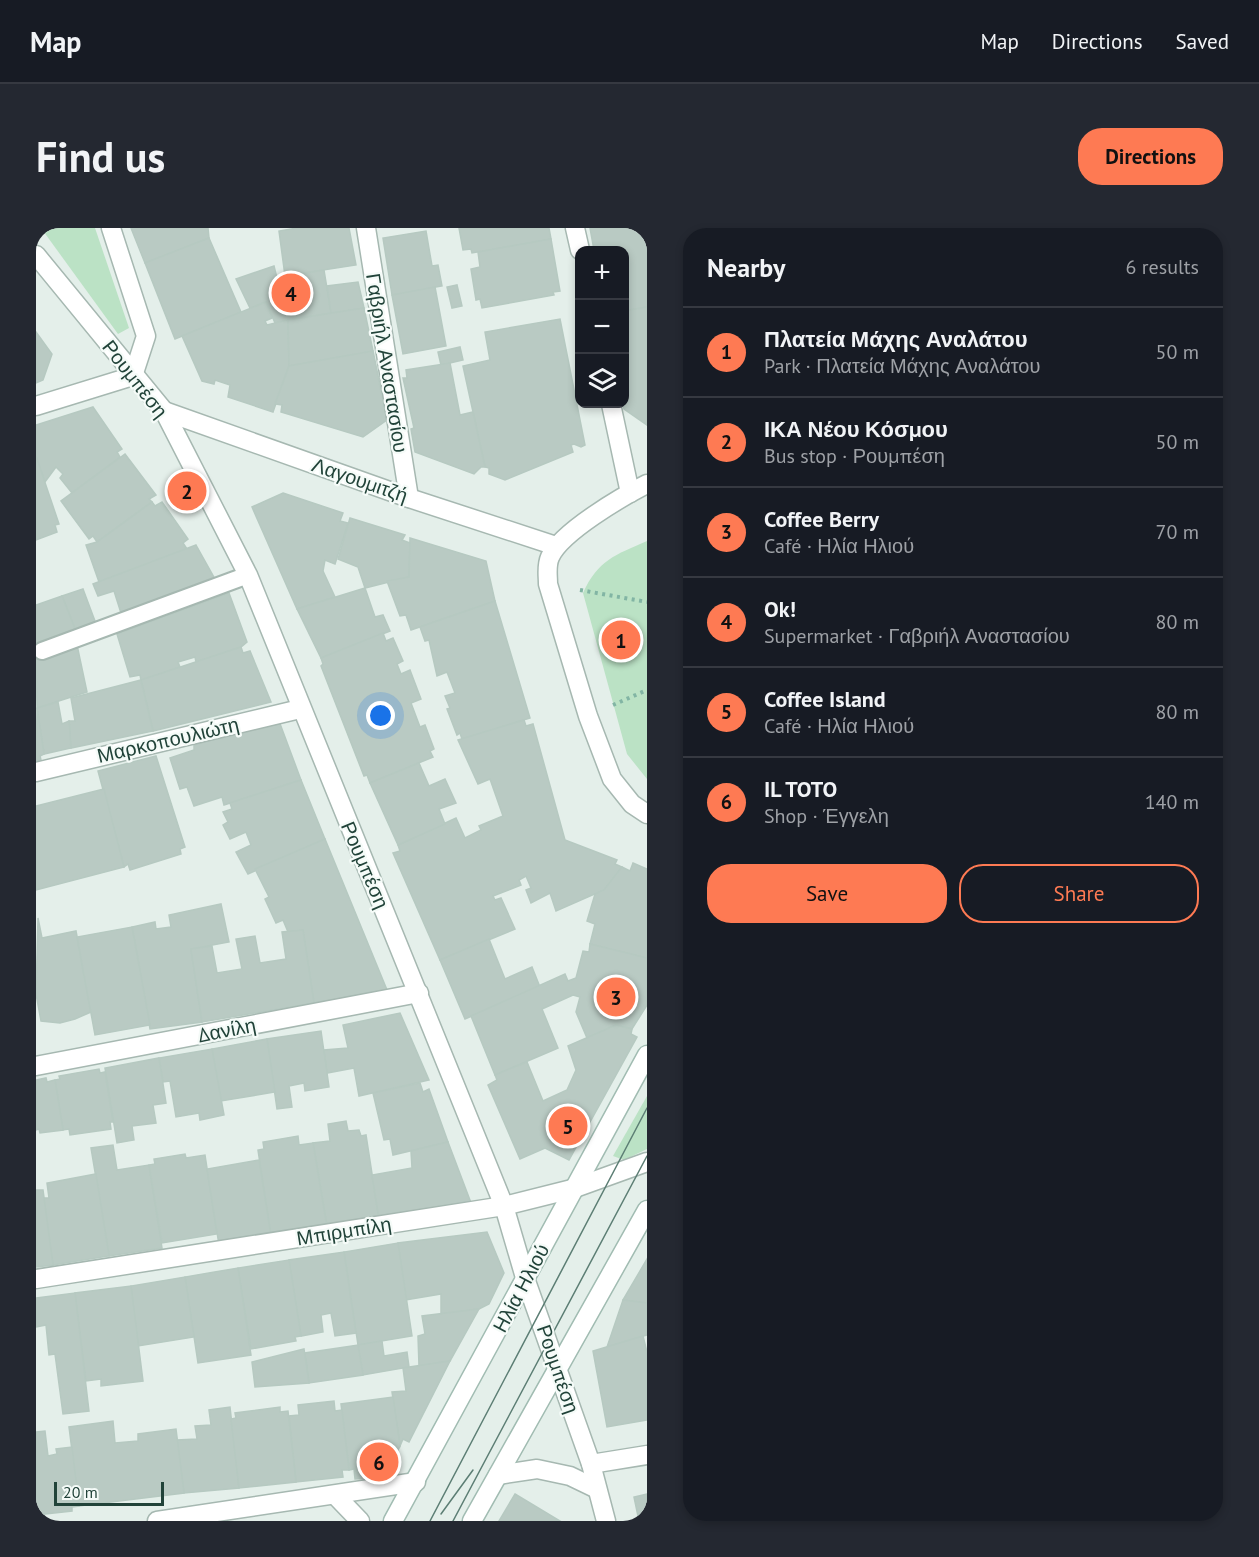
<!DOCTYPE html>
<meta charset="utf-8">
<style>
:root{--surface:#171b24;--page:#242831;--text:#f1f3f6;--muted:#9ea1a6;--line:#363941;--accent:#fe7a53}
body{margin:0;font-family:"PT Sans",sans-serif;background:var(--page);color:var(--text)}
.controls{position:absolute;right:18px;top:18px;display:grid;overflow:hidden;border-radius:12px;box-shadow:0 3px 9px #0003}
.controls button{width:54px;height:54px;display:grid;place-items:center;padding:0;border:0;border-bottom:2px solid var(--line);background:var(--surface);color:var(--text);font:30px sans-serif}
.scale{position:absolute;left:18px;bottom:15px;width:110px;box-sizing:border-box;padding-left:6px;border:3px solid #214339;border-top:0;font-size:16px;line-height:21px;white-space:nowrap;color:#214339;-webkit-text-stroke:4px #f5fbf8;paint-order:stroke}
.you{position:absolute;left:345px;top:488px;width:21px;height:21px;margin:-15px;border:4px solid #fff;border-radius:50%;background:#1a73e8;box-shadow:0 0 0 9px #1a73e833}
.badge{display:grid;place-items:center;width:39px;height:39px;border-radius:50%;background:var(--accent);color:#111;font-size:20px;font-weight:700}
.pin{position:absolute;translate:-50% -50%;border:3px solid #fff;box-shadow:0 2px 6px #0006}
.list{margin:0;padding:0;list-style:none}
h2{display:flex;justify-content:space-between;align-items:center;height:78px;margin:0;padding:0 24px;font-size:26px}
h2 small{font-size:20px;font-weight:400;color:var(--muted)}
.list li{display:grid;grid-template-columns:39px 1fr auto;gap:18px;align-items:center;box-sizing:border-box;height:90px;padding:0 24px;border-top:2px solid var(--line)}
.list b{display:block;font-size:22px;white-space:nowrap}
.list p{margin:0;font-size:20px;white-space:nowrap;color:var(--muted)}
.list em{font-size:20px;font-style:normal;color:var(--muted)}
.actions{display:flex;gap:12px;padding:18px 24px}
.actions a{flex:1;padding:14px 0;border:2px solid var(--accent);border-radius:24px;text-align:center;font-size:21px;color:var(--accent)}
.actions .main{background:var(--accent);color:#111}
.icon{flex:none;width:33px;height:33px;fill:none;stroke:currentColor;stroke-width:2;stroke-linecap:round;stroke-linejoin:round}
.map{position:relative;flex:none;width:611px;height:1293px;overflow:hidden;border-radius:24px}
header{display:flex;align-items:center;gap:36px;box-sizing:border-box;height:84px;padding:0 30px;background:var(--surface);border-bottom:2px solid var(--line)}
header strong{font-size:28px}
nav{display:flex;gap:33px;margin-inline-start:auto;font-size:21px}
.intro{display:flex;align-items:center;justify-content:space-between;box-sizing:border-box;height:144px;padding:0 36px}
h1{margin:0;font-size:42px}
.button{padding:15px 27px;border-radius:24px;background:var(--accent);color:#111;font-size:21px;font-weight:700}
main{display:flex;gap:36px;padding:0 36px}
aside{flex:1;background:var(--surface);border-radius:24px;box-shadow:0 3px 9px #0003}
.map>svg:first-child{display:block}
.green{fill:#bbe2c5}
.building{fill:#b9cac3;stroke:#b6c9c1;stroke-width:1.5}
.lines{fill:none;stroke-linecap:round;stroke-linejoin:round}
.lane-casing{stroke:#a6b8b1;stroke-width:20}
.street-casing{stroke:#a6b8b1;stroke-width:21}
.secondary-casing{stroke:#a1bcb2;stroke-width:21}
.path{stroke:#82b5a4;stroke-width:4;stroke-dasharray:3 4.5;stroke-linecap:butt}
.lane{stroke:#fff;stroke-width:16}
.street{stroke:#fff;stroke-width:18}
.secondary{stroke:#fff;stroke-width:18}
.tram{stroke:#5c7e74;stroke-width:1.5}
.labels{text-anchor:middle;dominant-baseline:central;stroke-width:4.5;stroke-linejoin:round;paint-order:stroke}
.street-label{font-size:20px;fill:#214339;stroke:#f5fbf8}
</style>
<header>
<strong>Map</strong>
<nav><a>Map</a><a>Directions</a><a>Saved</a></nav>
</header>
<div class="intro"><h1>Find us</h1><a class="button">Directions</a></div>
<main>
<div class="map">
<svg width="611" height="1293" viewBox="0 0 611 1293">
<rect width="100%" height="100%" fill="#e4efea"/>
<g class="green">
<path d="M5,0H59L93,100L82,106Z"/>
<path d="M611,313V551L591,526L547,365C562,332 579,327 611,313Z"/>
<path d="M611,868V921L588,932L577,928Z"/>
</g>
<g class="building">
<path d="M95,0H172L173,10L109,35Z"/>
<path d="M261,0H313L320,37L249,48L243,3Z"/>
<path d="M423,0H513L515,11L436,25L435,21L427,22Z"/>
<path d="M554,0H611V79L588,83V22H558Z"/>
<path d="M390,3L396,38L402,37L406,58L356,67L347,10Z"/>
<path d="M173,10L205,84L139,111L109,35Z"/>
<path d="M515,11L524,63L517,64L518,67L446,80L444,71L440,72L435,41L444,39L442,24Z"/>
<path d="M238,38L241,50L288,42L295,85L239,95L230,74L214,80L200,51Z"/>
<path d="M322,54L328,80L295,85L291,58Z"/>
<path d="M421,57L426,78L416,80L411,59Z"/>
<path d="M399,59L410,118L367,126L356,67Z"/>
<path d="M230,74L236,90L229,93L231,97L252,92L253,138L237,184L192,169L194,157L179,152L178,156L166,153L146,108Z"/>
<path d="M611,79V197L588,181L587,176L588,83Z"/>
<path d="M328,80L337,123L253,138L252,92Z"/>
<path d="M524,91L549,217L545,219L538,216L535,217L537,224L469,252L453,246V240L449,239L427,138L454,132L449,104Z"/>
<path d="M0,104L16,126L7,152L0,155Z"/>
<path d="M424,119L427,132L405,137L402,124Z"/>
<path d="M337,123L351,192L327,209L245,184L246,177L239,176L253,138Z"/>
<path d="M414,135L424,187L437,184L449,239H445L438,246L379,224L375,201L378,200L367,150H371L370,142Z"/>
<path d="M57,179L86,221L81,224L84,229L36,265L24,250L27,246L20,239L9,254L0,228V197Z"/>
<path d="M89,226L120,267L113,271L116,274L61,314L57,308L53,311L25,273Z"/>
<path d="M0,228L23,296L19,297L21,304L0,312Z"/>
<path d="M247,265L307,285L304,293L312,295L299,336L289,332L287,343L299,369L261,381L216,279Z"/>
<path d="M116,274L119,278L126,274L152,311L147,315L151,321L63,354L50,317L61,314Z"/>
<path d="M314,290L369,307L366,312L374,315L373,349L329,360L322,339L302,331Z"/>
<path d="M374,310L450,333L459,373L375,402L370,387L364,388L351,353L373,349Z"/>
<path d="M160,317L179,351L85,385L78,363L62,368L57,356Z"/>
<path d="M329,360L339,389L347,387L354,403L285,430L261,381Z"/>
<path d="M47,361L59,393L39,401L26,368Z"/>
<path d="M193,365L211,414L205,419L160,434L159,429L142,434L144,439L105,452L104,447L94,449L81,406Z"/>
<path d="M26,368L39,401L0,415V377Z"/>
<path d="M459,373L494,490L426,511L424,505L421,507L411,481L414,480L409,468L419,465L411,444L401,448L393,412L389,413L384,399Z"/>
<path d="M347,405L350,413L357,410L367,433L361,436L365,446L374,442L385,471L375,475L384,499L389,497L398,521L394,523L397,529L334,555L331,547L328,548L285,438L287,436L285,430Z"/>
<path d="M41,417L51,464L1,480L0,431Z"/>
<path d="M205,419L207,425L214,423L235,474L117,503L105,452Z"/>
<path d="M105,452L117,503L35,520L33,493H39L35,470Z"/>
<path d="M22,474L26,496L33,493L35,520L8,526L1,480Z"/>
<path d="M1,480L8,526L4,528L5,532L0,533Z"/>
<path d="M488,492L490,498L497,496L529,612L581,632L579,636L586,639L568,662L520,683L514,665L495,675L490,662L495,660L490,648L483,652L485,657L457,668L459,672L465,670L479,701L404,732L357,625L364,623L362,617L420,590L429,610L445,602L443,598L467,588L454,551L442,556L422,512Z"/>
<path d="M243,493L265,552L188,577L186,569L158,578L151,559L144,561L134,530L158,522V517Z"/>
<path d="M120,528L149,619L144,621L145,626L94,642L92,636L88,639L62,543Z"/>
<path d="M383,535L393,558L409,551L420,575L403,581L409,596L362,617L334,555Z"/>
<path d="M265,552L289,611L212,646L200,624L215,617L210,604L194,611L187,597L192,594L187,584L196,581L194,575Z"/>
<path d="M68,561L88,639L0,662V578Z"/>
<path d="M289,611L351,762L278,775L267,702L252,704L247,692L240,695L229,671L233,669L219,641Z"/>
<path d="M597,635L611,641V730L554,716L559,696L551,693L559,666L568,662L586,639L594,643Z"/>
<path d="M185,676L193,714L155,721L166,794L114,801L96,699L119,694L120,701L135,699L133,687Z"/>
<path d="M2,690L6,710L40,703L55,784L39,791L24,795L5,793L0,766Z"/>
<path d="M96,699L114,797L59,807L41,709Z"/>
<path d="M267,702L278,775L166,794L155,721L176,718L181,745L206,741L200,711L219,708L224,735L250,731L246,704Z"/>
<path d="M453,711L469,751L496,739L504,759L429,791L404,732Z"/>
<path d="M554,716L611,730V777L596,801L580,797L551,810L540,784L544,769L537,767L506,781L522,820L459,847L435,788L529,746L532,753L540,750L547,723L553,724Z"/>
<path d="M364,785L393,852L323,868L318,840L291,845L288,822L312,820L307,797Z"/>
<path d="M580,797L596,801L595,806L601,809L533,932L509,920L484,931L452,857L461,852L459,847L491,834L507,873L531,862L540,842L532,818Z"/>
<path d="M285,803L293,859L269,863L268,855L253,858L256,879L241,881L231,811Z"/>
<path d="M231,811L239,864L185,873L176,821Z"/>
<path d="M176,821L188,887L164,892L163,885L140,889L134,853L127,854L123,830Z"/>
<path d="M123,830L130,875L117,877L120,895L96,898L98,912L81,915L69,840Z"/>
<path d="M63,841L64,845L69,844L77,894H74L75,901L34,907L33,901L27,902L19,852L24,851L23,848Z"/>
<path d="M10,850L11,854L19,852L27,902L4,905L3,901L0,902V852Z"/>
<path d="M384,855L387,864L393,861L412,914L357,927L354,911L348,912L337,865Z"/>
<path d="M310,893L312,903L323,902L325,908L330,907L343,991L291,999L277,915L294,913L292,896Z"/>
<path d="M262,908L263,917L277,915L291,999L235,1008L222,922L228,921L227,914Z"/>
<path d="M412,914L437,980L343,991L336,947L376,940L375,923Z"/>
<path d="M77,917L81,942L113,937L126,1020L73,1028L55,920Z"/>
<path d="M149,926L150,930L169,927L181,1006L126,1015L113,937L119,936L118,931Z"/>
<path d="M223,932L235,1008L183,1017L171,941Z"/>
<path d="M60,946L73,1028L17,1037L7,970H13L11,955Z"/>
<path d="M0,962H7L17,1037L0,1039Z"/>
<path d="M451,1004L468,1045L453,1076L443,1081L405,1086V1066L370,1072L362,1015Z"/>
<path d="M362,1015L376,1108L322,1117L308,1024Z"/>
<path d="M308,1024L320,1105L299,1108L295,1085L285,1087L287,1104L265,1108L253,1032Z"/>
<path d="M611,1031V1075L587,1072Z"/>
<path d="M253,1032L265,1108L259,1109L260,1113L215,1121L202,1040Z"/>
<path d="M202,1040L215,1127L162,1135L149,1049Z"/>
<path d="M149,1049L158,1109L102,1118L95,1058Z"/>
<path d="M95,1058L107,1153L65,1158V1151L50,1153L39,1065Z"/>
<path d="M39,1065L53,1183L27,1186L19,1126L13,1127L10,1097L0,1099V1070Z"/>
<path d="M587,1072L611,1075V1107L571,1119Z"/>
<path d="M443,1081L414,1133L383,1138L382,1108L389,1106L386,1088Z"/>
<path d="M607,1108L611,1124V1192L571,1199L557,1123Z"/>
<path d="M346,1113L348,1128L371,1124L373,1139L327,1147L322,1117Z"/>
<path d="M322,1117L327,1147L273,1155L269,1125Z"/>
<path d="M268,1121L273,1155L219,1159L216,1134Z"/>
<path d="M414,1133L373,1214L367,1211L364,1218L356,1164L370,1163L367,1140Z"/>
<path d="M357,1169L364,1218L348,1249L319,1251L318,1241L313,1242L305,1176Z"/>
<path d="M298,1173L299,1183L306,1182L313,1242H306L307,1249L260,1254L253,1188L263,1187L262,1177Z"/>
<path d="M194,1179L203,1260L148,1265L141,1212L161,1211L159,1198L175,1197L173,1182Z"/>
<path d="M244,1179V1184L252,1183L260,1254L203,1260L195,1191L200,1190L199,1185Z"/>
<path d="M77,1193L79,1215L102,1213V1206L140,1201L148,1265L43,1278L33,1199Z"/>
<path d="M9,1203L12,1228L21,1226L20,1221L36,1219L43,1278L36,1279V1283L0,1287V1204Z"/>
<path d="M479,1266L524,1293H463Z"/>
<path d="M611,1266V1293H603L598,1269Z"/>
</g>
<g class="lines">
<g class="lane-casing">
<path id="lane" d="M6,423L212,347"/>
</g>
<g class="street-casing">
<g id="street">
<path d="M75,0L110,108L97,148"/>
<path d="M330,0L373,270"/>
<path d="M539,0L544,22"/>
<path d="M0,27L128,183L212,347L468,978L490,1053L555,1236L570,1293"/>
<path d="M575,176L594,265"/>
<path d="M0,178L97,148"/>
<path d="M128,183L373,270L520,318"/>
<path d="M611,256C587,268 525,304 514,329C510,338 512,347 512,356L552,488L576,551L596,576L611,586"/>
<path d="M0,544L264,481"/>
<path d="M0,838L383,765"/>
<path d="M0,1051L468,978L536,961L611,934"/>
<path d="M555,1236L611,1227"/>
<path d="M462,1247L501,1241L534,1248L561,1261"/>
<path d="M299,1267L324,1293"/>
<path d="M121,1293L380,1254"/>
</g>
</g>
<g class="secondary-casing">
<g id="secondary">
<path d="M357,1293L611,827"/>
<path d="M436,1293L611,982"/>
</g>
</g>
<g class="path">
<path d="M544,362L611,374"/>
<path d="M577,477L611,462"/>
</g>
<use href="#lane" class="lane"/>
<use href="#street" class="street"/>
<use href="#secondary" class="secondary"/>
<g class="tram">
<path d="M405,1286L437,1242"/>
<path d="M394,1293L611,880"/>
<path d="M417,1293L611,928"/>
</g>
</g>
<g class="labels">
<g class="street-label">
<text transform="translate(351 135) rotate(81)">Γαβριήλ Αναστασίου</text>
<text transform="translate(99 151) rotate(52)">Ρουμπέση</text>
<text transform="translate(324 252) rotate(19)">Λαγουμιτζή</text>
<text transform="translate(132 512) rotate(-13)">Μαρκοπουλιώτη</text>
<text transform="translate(329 637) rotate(67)">Ρουμπέση</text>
<text transform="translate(191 802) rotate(-11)">Δανίλη</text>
<text transform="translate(308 1003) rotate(-9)">Μπιρμπίλη</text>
<text transform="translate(485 1060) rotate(-62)">Ηλία Ηλιού</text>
<text transform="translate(522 1141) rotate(71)">Ρουμπέση</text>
</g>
</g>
</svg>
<div class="controls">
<button>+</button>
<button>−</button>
<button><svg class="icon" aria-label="layers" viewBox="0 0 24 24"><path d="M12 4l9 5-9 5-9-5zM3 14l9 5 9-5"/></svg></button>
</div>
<div class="scale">20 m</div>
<div class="you"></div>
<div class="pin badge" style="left:585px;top:412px">1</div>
<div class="pin badge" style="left:151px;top:263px">2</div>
<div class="pin badge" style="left:580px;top:769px">3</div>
<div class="pin badge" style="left:255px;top:65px">4</div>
<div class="pin badge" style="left:532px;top:898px">5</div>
<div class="pin badge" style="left:343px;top:1234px">6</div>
</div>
<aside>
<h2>Nearby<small>6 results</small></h2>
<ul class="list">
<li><span class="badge">1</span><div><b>Πλατεία Μάχης Αναλάτου</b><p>Park · Πλατεία Μάχης Αναλάτου</p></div><em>50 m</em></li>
<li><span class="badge">2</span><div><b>ΙΚΑ Νέου Κόσμου</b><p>Bus stop · Ρουμπέση</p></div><em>50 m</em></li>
<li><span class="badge">3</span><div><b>Coffee Berry</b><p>Café · Ηλία Ηλιού</p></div><em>70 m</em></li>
<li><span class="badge">4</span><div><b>Ok!</b><p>Supermarket · Γαβριήλ Αναστασίου</p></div><em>80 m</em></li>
<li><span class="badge">5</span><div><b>Coffee Island</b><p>Café · Ηλία Ηλιού</p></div><em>80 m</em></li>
<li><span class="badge">6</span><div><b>IL TOTO</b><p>Shop · Έγγελη</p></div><em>140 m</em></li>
</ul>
<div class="actions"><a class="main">Save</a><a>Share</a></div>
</aside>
</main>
